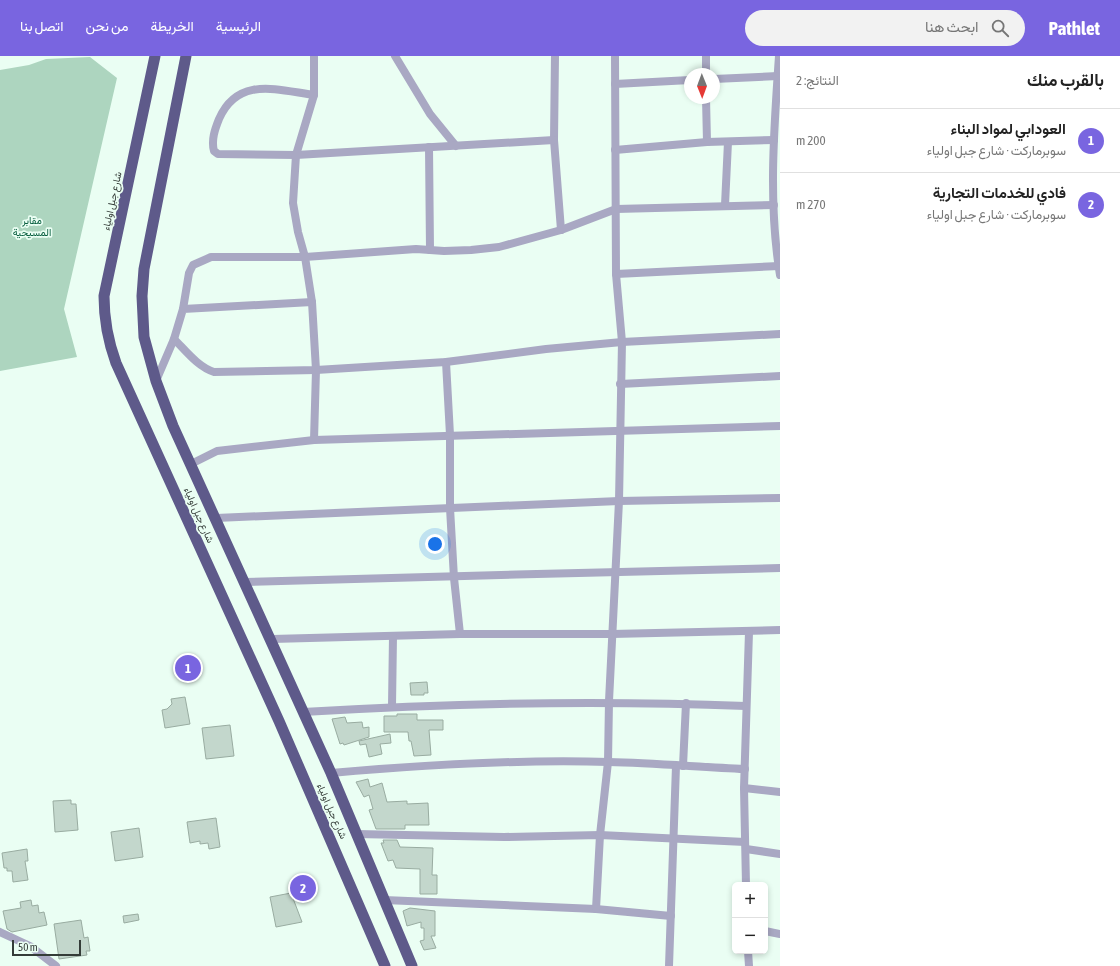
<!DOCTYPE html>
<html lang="ar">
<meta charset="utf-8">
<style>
:root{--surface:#fff;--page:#f2f2f2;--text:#222;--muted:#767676;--line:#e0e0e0;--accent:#7965e0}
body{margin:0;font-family:"Asap Condensed",Vazirmatn,sans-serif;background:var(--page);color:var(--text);direction:rtl}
.controls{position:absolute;right:12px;bottom:12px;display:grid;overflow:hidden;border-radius:6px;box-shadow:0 2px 6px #0003}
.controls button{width:36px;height:36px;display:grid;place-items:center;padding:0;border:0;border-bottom:1px solid var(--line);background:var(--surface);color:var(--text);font:20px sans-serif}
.compass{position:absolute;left:684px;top:12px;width:36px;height:36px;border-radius:50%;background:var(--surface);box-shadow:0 2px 6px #0003;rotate:179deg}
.scale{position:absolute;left:12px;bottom:10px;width:69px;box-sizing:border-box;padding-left:4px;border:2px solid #343c38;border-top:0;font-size:11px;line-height:14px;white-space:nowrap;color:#343c38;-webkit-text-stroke:3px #eafef3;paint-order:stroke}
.you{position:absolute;left:435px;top:488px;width:14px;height:14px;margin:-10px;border:3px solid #fff;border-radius:50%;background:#1a73e8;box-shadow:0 0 0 6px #1a73e833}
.badge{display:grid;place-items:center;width:26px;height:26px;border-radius:50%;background:var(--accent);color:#fff;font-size:13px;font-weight:700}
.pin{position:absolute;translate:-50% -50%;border:2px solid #fff;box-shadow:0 1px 4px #0006}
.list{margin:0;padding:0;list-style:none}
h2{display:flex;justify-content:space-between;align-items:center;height:52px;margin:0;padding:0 16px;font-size:17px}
h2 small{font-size:13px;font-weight:400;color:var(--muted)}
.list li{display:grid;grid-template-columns:26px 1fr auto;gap:12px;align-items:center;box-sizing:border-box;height:64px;padding:0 16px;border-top:1px solid var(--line)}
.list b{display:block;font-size:15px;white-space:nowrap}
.list p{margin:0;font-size:13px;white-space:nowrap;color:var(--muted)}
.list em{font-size:13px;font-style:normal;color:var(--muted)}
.icon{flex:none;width:22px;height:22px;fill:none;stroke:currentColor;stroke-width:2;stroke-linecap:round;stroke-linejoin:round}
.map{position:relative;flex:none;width:780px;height:910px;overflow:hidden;direction:ltr}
header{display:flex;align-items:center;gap:24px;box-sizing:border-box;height:56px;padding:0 20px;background:var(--accent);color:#fff}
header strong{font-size:19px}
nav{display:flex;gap:22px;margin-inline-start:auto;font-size:14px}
.search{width:280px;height:36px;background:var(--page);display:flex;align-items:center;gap:10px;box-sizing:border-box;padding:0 14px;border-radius:22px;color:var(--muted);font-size:15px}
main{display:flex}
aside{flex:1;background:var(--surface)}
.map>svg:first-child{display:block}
.green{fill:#add5bf}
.building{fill:#c3d7cc;stroke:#99aca1}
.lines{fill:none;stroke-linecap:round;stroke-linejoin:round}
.minor{stroke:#a9a8c3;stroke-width:8}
.trunk{stroke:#5e5a8a;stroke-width:11}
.labels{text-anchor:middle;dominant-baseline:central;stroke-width:3.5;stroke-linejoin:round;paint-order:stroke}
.street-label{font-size:10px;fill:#343c38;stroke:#eafef3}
.park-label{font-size:10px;fill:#055c3d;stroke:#eafef3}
</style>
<header>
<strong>Pathlet</strong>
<div class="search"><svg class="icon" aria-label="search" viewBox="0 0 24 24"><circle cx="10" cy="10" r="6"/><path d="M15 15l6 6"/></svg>ابحث هنا</div>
<nav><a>الرئيسية</a><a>الخريطة</a><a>من نحن</a><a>اتصل بنا</a></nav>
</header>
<main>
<aside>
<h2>بالقرب منك<small>النتائج: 2</small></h2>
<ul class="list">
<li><span class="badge">1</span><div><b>العودابي لمواد البناء</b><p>سوبرماركت · شارع جبل اولياء</p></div><em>200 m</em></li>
<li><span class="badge">2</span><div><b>فادي للخدمات التجارية</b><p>سوبرماركت · شارع جبل اولياء</p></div><em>270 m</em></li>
</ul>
</aside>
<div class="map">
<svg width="780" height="910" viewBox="0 0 780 910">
<rect width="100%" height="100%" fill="#eafef3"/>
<path class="green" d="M90,1L117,22L64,253L77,301L0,315V14L29,9L46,3Z"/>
<g class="building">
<path d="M427,626L428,637H424V639H411L410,627Z"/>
<path d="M185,641L190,668L165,672L162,654L167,653L172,648L171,643Z"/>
<path d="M397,658H417V664H443V674H429L431,699L414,700L411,685H409L408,676H384V660H397Z"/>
<path d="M345,661L347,667L362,666L363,672L369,671V681L344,689L343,687L340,688L332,663Z"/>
<path d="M230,669L234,700L206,703L202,672Z"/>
<path d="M390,678L391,687L380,688L382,698L369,701L366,688L360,689L359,685Z"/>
<path d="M368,723L370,731L382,727L387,746L407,745V748L428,747L429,769H405V773H376L369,754L373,753L369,739L364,741L356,726Z"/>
<path d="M71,744V748H76L78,774L55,776L53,745Z"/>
<path d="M216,762L220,791L209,793L208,787L200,788V785L190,787L187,766Z"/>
<path d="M139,772L143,801L115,805L111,776Z"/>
<path d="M383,784H397L400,791L433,792L432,819H437V838H420V813L396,812L393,804L388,805L381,787H384Z"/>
<path d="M27,793L28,805H25L28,824L13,826L12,815H7V812H4L2,797Z"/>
<path d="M291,837L302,866L276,871L270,841Z"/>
<path d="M31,844L32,850L38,849L39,857L44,856L47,869L12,876L7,873L3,855L21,852L20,846Z"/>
<path d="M410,852L435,855V880H431L436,892L424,894L420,885L424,884V872H421V866L407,870L403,855Z"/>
<path d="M138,858L139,864L124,867L123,860Z"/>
<path d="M81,864L84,882L88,881L90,895H86L87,899L59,903L54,868Z"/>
</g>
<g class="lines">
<g class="minor">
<path d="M395,0L430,58L456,90"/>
<path d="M555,0L554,84L561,174"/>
<path d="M706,0V18"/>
<path d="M779,0C774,73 768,147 780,219"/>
<path d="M714,23L778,20"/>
<path d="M615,28L690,24"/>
<path d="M314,39C277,34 238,20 219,63C215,73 211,84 214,95L218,98L296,99L554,84"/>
<path d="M706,42L707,86"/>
<path d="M429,91L430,194"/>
<path d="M615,94L707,86L774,84"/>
<path d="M725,149L728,86"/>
<path d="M616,218L779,210"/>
<path d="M183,253L189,217L193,209L211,201H305L416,193L444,195L471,194L499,191L561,174L616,153L774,149"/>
<path d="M174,283C186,295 198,311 214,316L316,314L446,306L546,293L622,286L780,278"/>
<path d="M446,306L450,379V452L454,522L460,578"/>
<path d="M156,325L174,283L183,253L312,246"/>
<path d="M620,328L780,320"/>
<path d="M314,384L316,314L312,246L305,201L298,176L293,147L296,99L314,39V0"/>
<path d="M191,408L217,395L314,384L780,370"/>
<path d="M216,462L619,445L780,442"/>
<path d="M244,526C423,522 601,515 780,512"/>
<path d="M272,583L460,578H612L780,574"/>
<path d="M392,650L393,580"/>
<path d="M303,656C450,647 598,644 746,650"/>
<path d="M683,710L686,647"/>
<path d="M331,717C423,709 516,703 609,706C654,707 699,711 745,713"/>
<path d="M744,732L780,736"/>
<path d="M356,778L504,781L600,779L745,786"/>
<path d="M746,793L780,798"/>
<path d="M746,829L744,732L749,576"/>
<path d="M384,844L596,853L671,860"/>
<path d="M596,853L600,779L608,706L609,645L619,445L622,286L616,218L615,0"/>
<path d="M765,875L780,878"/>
<path d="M0,876L30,890L56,910"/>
<path d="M748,895L749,910"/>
<path d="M669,910L676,710"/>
</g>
<g class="trunk">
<path d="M155,0L104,240C104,264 108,285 116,307L279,665L385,910"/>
<path d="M186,0L144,213L142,240L144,281L156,325L173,370L331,717L412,910"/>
</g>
</g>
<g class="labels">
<g class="street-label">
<text transform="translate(112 145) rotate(-78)">شارع جبل اولياء</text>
<text transform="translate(199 459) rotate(66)">شارع جبل اولياء</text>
<text transform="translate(332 755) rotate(66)">شارع جبل اولياء</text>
</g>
<g class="park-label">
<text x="32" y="164">مقابر<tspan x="32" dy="12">المسيحية</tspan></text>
</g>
</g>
</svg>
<div class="controls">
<button>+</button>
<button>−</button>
</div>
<svg class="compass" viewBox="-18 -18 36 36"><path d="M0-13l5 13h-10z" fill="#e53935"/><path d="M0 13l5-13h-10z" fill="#767676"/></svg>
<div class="scale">50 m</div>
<div class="you"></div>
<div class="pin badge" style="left:188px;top:612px">1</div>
<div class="pin badge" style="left:303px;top:832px">2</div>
</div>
</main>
